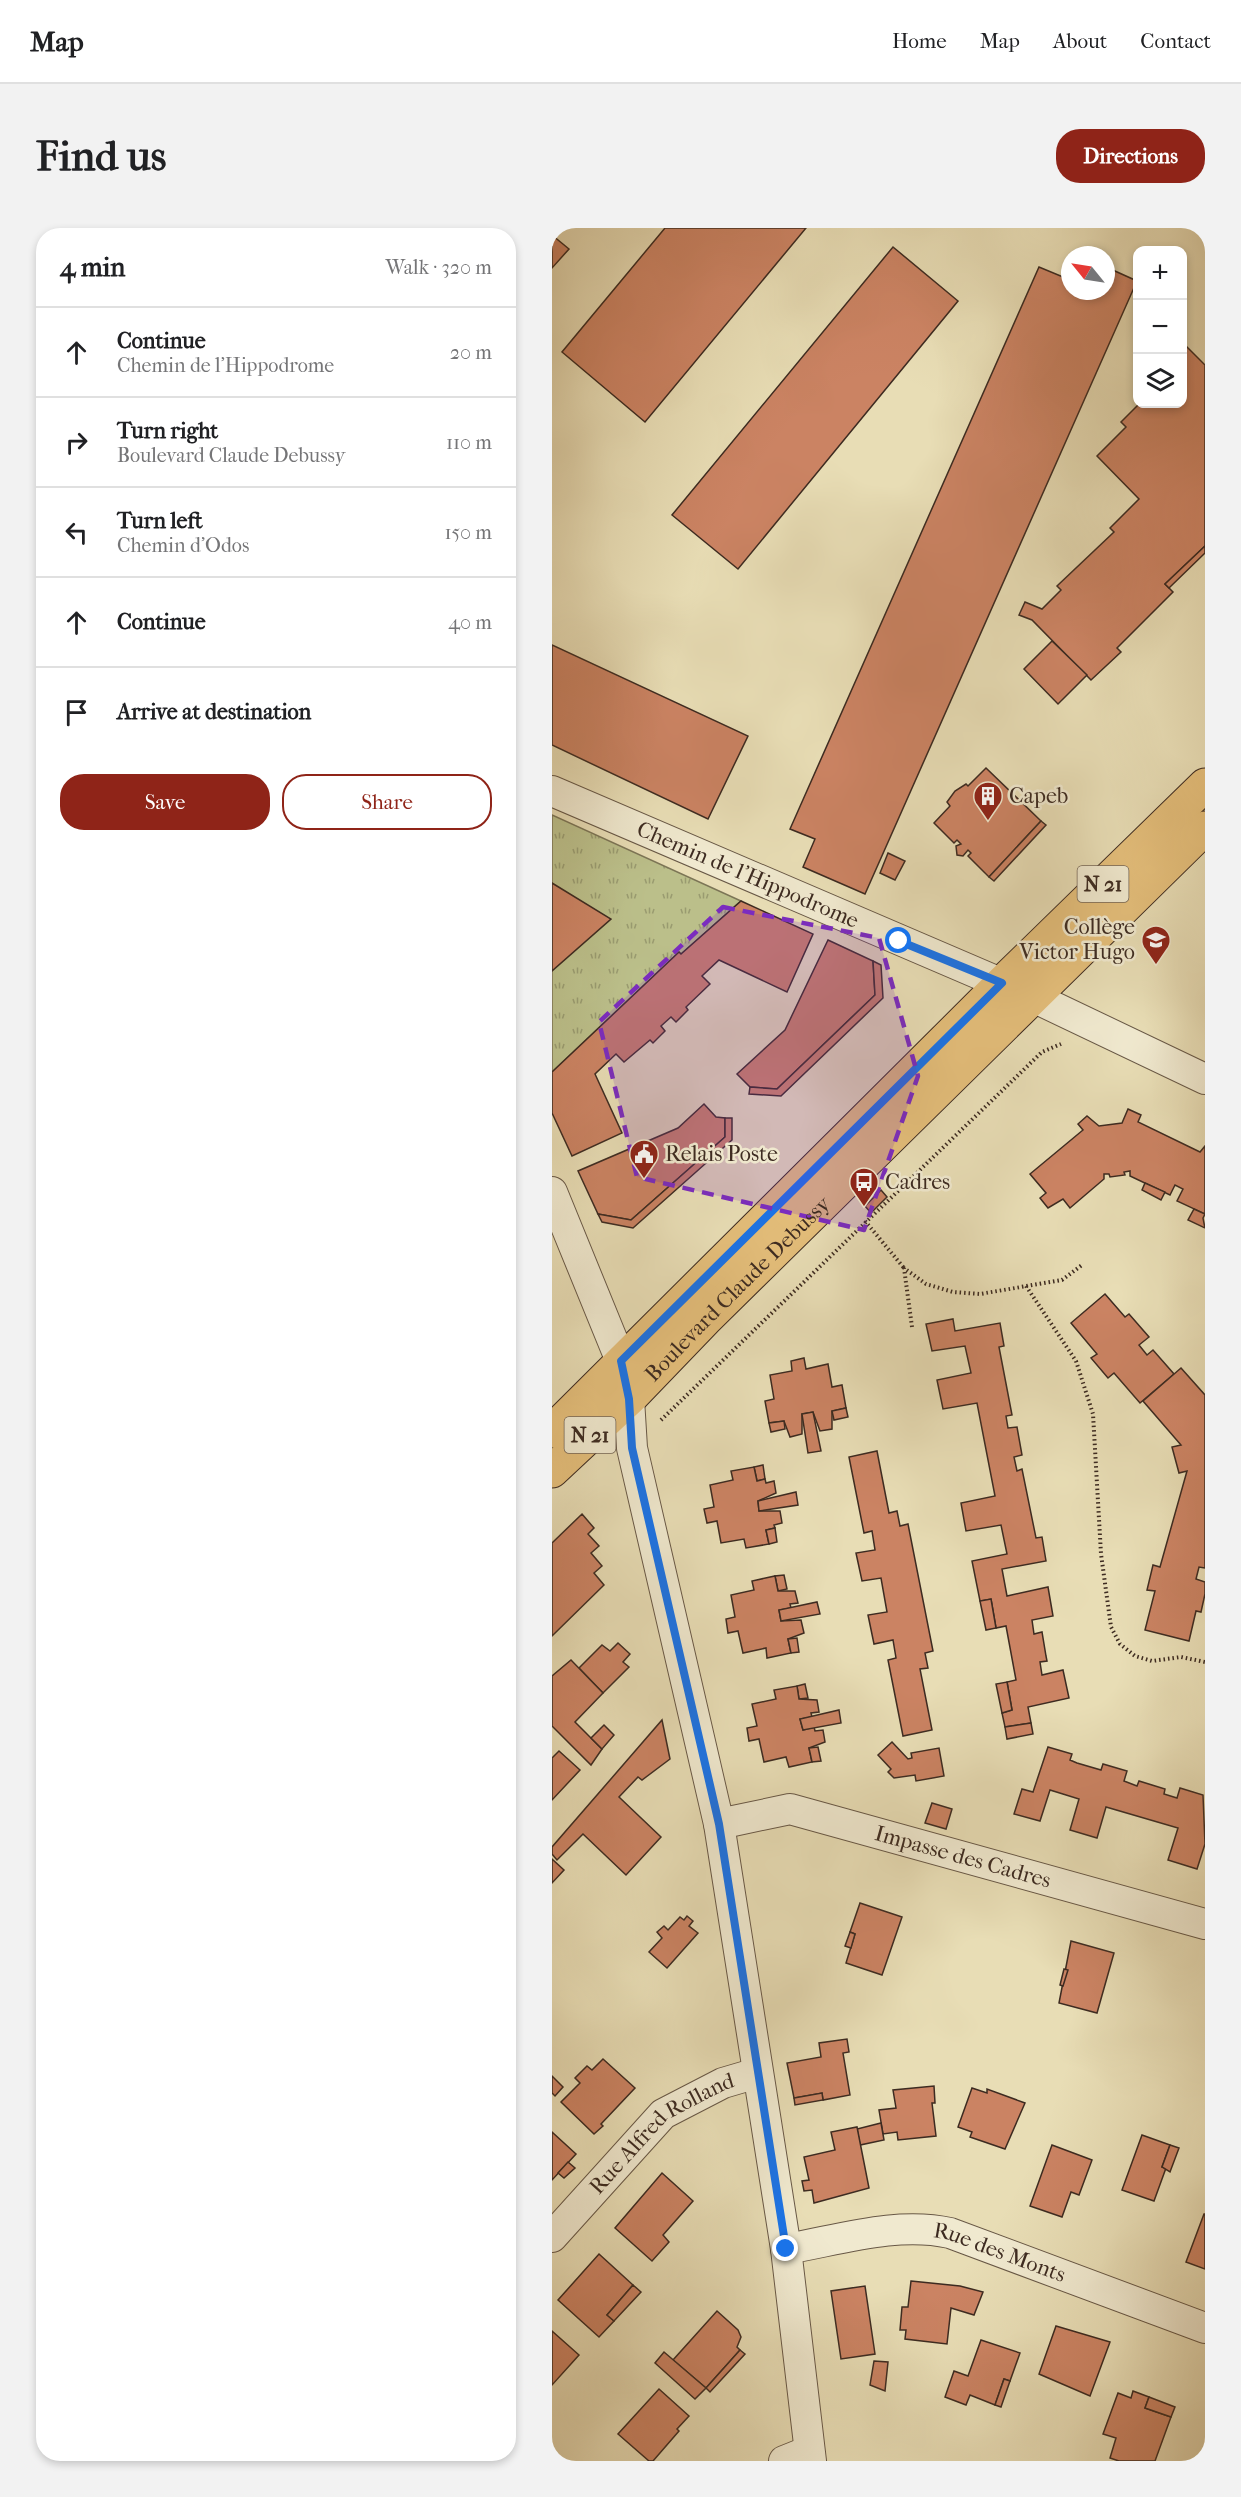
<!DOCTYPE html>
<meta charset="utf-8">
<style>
:root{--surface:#fff;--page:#f2f2f2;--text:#202124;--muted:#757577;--line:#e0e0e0;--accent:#8f2418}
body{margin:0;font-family:"IM FELL French Canon",serif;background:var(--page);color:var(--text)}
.controls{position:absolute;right:18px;top:18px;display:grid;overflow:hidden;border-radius:12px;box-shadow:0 3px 9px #0003}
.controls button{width:54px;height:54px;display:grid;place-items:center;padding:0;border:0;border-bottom:2px solid var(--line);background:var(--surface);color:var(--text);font:30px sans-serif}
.compass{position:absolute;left:509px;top:18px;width:54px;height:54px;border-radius:50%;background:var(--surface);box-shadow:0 3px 9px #0003;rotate:300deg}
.stop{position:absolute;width:18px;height:18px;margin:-14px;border:4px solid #1a73e8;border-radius:50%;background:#fff}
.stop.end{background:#1a73e8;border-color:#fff;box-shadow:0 2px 6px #0008}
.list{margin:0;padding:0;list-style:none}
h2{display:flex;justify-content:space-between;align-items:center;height:78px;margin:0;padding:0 24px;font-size:26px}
h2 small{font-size:20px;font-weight:400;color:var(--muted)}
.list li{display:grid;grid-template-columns:39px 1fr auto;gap:18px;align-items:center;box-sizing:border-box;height:90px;padding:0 24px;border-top:2px solid var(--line)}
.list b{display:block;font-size:22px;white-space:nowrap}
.list p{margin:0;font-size:20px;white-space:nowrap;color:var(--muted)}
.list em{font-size:20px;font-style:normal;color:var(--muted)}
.actions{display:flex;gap:12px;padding:18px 24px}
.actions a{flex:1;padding:14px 0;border:2px solid var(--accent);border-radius:24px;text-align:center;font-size:21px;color:var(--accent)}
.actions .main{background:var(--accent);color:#fff}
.icon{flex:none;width:33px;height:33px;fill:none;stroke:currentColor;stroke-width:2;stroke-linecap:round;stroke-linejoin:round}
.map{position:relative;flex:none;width:653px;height:2233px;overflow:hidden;border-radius:24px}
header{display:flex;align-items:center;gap:36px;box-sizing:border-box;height:84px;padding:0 30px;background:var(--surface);border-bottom:2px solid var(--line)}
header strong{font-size:28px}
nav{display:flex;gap:33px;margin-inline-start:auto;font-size:21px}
.intro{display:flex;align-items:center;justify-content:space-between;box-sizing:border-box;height:144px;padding:0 36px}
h1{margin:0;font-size:42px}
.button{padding:15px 27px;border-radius:24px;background:var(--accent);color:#fff;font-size:21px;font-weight:700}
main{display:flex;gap:36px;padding:0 36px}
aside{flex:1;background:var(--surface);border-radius:24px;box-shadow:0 3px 9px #0003}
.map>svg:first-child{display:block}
.grass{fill:url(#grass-tufts);stroke:#7c7556;stroke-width:1.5}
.building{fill:#cb8363;stroke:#3d2b21;stroke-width:1.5}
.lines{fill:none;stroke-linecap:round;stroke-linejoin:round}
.minor-casing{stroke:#685846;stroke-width:32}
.major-casing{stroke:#3d2b21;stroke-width:35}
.path{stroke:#3d2b21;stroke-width:4;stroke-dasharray:1.5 3;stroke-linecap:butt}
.minor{stroke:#f0e9cf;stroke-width:30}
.major{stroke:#e4be7a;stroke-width:33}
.route{stroke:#1a73e8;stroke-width:8}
.marked{fill:#7b2cbf;fill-opacity:0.2;stroke:#7b2cbf;stroke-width:4.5;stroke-dasharray:12 8;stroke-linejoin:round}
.labels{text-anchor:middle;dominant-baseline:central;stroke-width:5;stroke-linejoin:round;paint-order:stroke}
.shield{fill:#f0e9cf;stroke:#736455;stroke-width:1.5}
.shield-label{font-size:21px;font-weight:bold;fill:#3d2b21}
.poi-label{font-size:22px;fill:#3d2b21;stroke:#f0e9cf;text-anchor:start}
.street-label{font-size:22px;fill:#3d2b21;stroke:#f0e9cf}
</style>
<header>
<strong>Map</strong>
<nav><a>Home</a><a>Map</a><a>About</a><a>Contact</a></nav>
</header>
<div class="intro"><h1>Find us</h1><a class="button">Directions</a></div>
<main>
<aside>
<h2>4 min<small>Walk · 320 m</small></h2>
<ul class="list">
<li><svg class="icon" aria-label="ahead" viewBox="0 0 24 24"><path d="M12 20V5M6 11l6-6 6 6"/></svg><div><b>Continue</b><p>Chemin de l'Hippodrome</p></div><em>20 m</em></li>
<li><svg class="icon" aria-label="right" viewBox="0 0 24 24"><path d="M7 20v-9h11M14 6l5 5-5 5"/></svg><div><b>Turn right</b><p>Boulevard Claude Debussy</p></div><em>110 m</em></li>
<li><svg class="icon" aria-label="left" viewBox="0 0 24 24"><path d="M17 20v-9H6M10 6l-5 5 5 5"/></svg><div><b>Turn left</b><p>Chemin d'Odos</p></div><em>150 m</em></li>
<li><svg class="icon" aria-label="ahead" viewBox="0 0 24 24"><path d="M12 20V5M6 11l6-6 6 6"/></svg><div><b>Continue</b></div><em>40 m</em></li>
<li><svg class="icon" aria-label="arrive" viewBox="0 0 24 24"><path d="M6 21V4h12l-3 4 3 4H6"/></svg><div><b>Arrive at destination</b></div></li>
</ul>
<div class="actions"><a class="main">Save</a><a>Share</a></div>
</aside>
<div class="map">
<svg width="653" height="2233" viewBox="0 0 653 2233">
<defs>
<pattern id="grass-tufts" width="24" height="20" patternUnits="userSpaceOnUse" patternTransform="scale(1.5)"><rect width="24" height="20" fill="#bbbf8a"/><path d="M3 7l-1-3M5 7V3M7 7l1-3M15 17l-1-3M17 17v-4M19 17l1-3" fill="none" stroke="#999b70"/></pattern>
</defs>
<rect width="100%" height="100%" fill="#e8ddb5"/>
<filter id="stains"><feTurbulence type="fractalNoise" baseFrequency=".00333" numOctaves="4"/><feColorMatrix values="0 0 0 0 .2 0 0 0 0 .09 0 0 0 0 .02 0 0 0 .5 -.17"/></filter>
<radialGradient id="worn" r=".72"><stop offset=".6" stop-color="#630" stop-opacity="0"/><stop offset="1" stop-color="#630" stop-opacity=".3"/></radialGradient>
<path class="grass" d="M0,587L189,673L129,726L127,724L0,844Z"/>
<g class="building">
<path d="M113,0H254L93,194L10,124Z"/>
<path d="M0,7L17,21L0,40Z"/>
<path d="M341,19L406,73L186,341L120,287Z"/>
<path d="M518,32V63H554V39L585,53L313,666L251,639L263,611L238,601L487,39L511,49Z"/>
<path d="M630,114L653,137V318L613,356L621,364L565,420L569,424L539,452L480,392L467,387L473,374L490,381L509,362L505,358L562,304L558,300L587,271L545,228L574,199L569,194L587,176H630Z"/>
<path d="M653,318V325L617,360L613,356Z"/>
<path d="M500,413L535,447L506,476L472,441Z"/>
<path d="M0,417L196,508L156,591L0,517Z"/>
<path d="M434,540L489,593L437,649L416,628L419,625L416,622L411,628L405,627L404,618L409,616L405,612L402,615L382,595L398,578L395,574L403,563L414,556L416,558Z"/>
<path d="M489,593L494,597L442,653L437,649Z"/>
<path d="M336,625L353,633L343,652L328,645Z"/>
<path d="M0,655L59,691L0,743Z"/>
<path d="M189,673L261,706L235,764L167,732L150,748L158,756L134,779L136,782L124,794L119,789L109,798L113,803L101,815L98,812L72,834L64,826L43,846L70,905L20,928L0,885V844L127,724L129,726Z"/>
<path d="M276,712L321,733L323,767L225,861L198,859L185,846L233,802Z"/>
<path d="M321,733L329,737L331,770L229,868L197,866L198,859L225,861L323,767Z"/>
<path d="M152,876L164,889L173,890V909L79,992L46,986L26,943L126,900Z"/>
<path d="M576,881L589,887L586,894L648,924L653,918V986L625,973L631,961L623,957L618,967L578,948V943L572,944L573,947L558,949L557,946H552V951L518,980L511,971L496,980L488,970L494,965L478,946L531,902L526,896L535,888L547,898L570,895Z"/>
<path d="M173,890H180V912L81,1000L50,994L46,986L79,992L173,909Z"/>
<path d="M593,955L613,964L609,972L590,962Z"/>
<path d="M329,962L335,969L319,985L313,978Z"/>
<path d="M642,981L653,986L651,990L653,1000L636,992Z"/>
<path d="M553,1066L573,1089L577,1086L597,1109L587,1117L595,1127L601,1122L622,1146L588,1175L562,1145L556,1150L539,1130L545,1126L519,1095Z"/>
<path d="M401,1091L403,1103L448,1095L452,1118L447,1119L460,1187L454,1188L456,1200L465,1199L470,1227L462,1229L465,1243L470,1241L484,1310L490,1309L494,1333L450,1341L455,1368L496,1359L501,1388L480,1392L482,1406L490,1404L494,1428L495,1433L488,1434L490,1447L511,1442L517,1470L476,1479L479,1495L453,1499L450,1485L460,1482L455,1454L464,1452L454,1398L444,1400L439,1371L428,1373L420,1333L455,1326L449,1297L414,1303L409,1275L443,1268L425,1175L391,1181L385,1152L419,1145L413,1118L380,1123L374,1096Z"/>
<path d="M252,1130L254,1141L276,1136L280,1159L290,1157L294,1180L280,1183V1201L268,1203L261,1184L250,1186V1206L238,1209L232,1193L217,1195L213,1173L222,1171L218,1147L240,1143L239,1133Z"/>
<path d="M629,1140L653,1167V1340L647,1339L644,1351L653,1354V1366L649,1384L644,1383L637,1413L593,1402L603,1363L595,1362L601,1337L608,1339L635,1243L627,1245L620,1219L629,1217L591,1173Z"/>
<path d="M294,1180L296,1189L282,1192L280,1183Z"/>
<path d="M261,1184L269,1223L256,1225L250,1186Z"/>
<path d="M232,1193L233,1201L219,1204L217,1195Z"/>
<path d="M325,1223L337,1285L345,1283L348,1298L356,1296L381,1423L373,1425L376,1440L368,1441L380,1502L351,1508L336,1432L344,1430L341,1412L322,1416L316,1387L335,1384L329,1350L310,1353L304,1325L323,1322L320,1303L312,1305L297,1229Z"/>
<path d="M211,1237L213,1251L205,1253L202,1239Z"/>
<path d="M202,1239L205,1253L213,1251L214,1255L222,1253L224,1265L206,1273L207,1283H228L230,1295L222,1297L223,1300L214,1302L217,1316L194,1320L192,1311L169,1315L165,1293L155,1295L152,1281L162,1279L158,1257L181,1252L179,1243Z"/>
<path d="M244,1264L246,1277L207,1283L206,1273Z"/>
<path d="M30,1286L42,1300L36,1306L47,1318L39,1325L50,1338L42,1345L52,1357L0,1408V1315Z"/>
<path d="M223,1300L225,1314L217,1316L214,1302Z"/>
<path d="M232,1347L235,1361L226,1363L223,1348Z"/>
<path d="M223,1348L226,1363H243L246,1375L238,1376L239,1380L227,1382L229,1393L249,1392L252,1405L236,1411L239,1425L215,1430L214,1420L191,1425L186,1403L176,1405L174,1391L183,1389L179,1367L202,1362L200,1353Z"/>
<path d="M439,1371L444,1400L434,1402L428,1373Z"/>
<path d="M265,1374L268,1386L229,1393L227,1382Z"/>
<path d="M245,1410L247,1424L239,1425L236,1411Z"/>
<path d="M66,1415L78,1426L71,1434L77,1439L51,1465L27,1440L50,1417L58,1423Z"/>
<path d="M19,1432L51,1465L23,1494L50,1521L39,1537L0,1498V1448Z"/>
<path d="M455,1454L460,1482L450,1485L444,1456Z"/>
<path d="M253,1456L256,1470L247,1471L245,1458Z"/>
<path d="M245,1458L247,1471L265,1472L267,1484L259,1485L260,1489L248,1491L251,1502L262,1499L263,1503L271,1502L273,1514L257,1520L260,1534L237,1539L234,1529L212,1534L207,1511L197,1513L195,1500L205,1498L200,1476L224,1471L222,1462Z"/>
<path d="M287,1482L289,1495L251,1502L248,1491Z"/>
<path d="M110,1492L118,1531L90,1552L86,1549L67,1569L109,1609L74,1647L31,1606L5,1632L0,1626V1619Z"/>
<path d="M479,1495L481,1506L455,1511L453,1499Z"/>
<path d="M52,1497L62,1507L50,1521L39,1510Z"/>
<path d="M340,1514L356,1531L360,1530L359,1525L387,1520L392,1548L364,1553L363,1547L342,1550L336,1544L339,1541L326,1527Z"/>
<path d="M266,1519L269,1533L260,1534L257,1520Z"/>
<path d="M496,1519L520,1526L518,1532L525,1535L549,1542L551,1536L575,1543L572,1553L585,1558L587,1553L613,1561L612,1566L625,1570L628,1560L651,1567L653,1616L645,1641L616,1632L626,1600L554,1579L545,1610L518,1602L527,1571L498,1562L488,1593L462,1586L470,1561L481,1564Z"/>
<path d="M7,1523L28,1542L0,1572V1530Z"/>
<path d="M380,1575L400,1581L394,1601L373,1595Z"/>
<path d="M0,1631L12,1642L0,1655Z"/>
<path d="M308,1675L350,1689L330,1747L294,1735L303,1706L298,1704Z"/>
<path d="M135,1688L141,1693L137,1698L146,1705L115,1740L97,1724L110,1710L105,1704L112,1698L116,1702L128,1689L132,1692Z"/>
<path d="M298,1704L303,1706L299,1720L293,1718Z"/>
<path d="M519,1713L562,1725L545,1785L507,1775Z"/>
<path d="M512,1741L516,1742L511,1758L508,1757Z"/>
<path d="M295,1811L297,1824L291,1825L298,1867L271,1872L270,1865L242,1870L235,1835L269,1829L267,1815Z"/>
<path d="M51,1831L83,1860L49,1896L51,1898L42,1906L9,1874L28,1855L23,1850L35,1838L40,1842Z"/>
<path d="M0,1848L11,1859L3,1868L0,1865Z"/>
<path d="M382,1858L383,1875H380L384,1908L346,1912L345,1904L331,1906L327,1882L344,1880L341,1862Z"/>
<path d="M420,1860L435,1865V1861L473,1875L453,1921L418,1909L420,1904L406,1899Z"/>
<path d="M270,1865L271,1872L243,1877L242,1870Z"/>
<path d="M329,1895L332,1912L308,1917L305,1901Z"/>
<path d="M305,1899L317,1960L262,1975L260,1962L252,1963L250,1953L257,1952L252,1929L283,1922L279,1904Z"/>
<path d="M0,1904L24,1926L0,1952Z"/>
<path d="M590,1907L618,1917L610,1939L614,1940L602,1973L570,1962Z"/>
<path d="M500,1917L540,1932L527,1967L519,1964L510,1989L478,1978Z"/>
<path d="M618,1917L627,1920L618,1944L610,1939Z"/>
<path d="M16,1934L23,1940L12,1950L6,1945Z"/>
<path d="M110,1945L141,1973L111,2007L117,2014L100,2033L63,2000Z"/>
<path d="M652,1986H653V2041L634,2034Z"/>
<path d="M47,2026L81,2057L55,2087L62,2093L47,2109L6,2072Z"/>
<path d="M359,2053L408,2058L431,2064L422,2087L399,2080L395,2116L353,2111L354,2102H348L350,2079H356Z"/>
<path d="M81,2057L89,2064L62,2093L55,2087Z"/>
<path d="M313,2058L323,2126L289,2131L279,2063Z"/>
<path d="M165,2083L186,2102L189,2109L185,2119L188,2122L154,2160L121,2132Z"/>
<path d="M504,2098L558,2114L538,2168L487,2146Z"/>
<path d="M0,2103L27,2127L0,2157Z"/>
<path d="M429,2112L468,2125L458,2153L452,2151L443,2177L418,2167L414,2177L393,2169L402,2143L416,2148Z"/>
<path d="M188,2122L193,2126L158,2164L154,2160Z"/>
<path d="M112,2124L154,2160L143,2171L103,2135Z"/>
<path d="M322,2133L336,2134L333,2163L318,2157Z"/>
<path d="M452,2151L458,2153L449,2179L443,2177Z"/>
<path d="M107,2161L137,2188L125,2201L127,2203L101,2233H97L66,2206Z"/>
<path d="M581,2163L597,2169L593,2180L619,2189L603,2233H567L558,2230L564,2210L551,2206L566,2165L579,2170Z"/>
<path d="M597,2169L623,2179L619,2189L593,2180Z"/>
</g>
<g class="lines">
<g class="minor-casing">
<g id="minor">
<path id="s1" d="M0,563L481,769L653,851"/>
<path d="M0,964L69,1133L77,1171L80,1220L167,1596L234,2021L259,2233"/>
<path id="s2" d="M167,1596L238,1581L653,1696"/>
<path id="s3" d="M0,2009L111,1886L171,1855L205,1845"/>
<path id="s4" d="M234,2021C287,2012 345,1993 398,2005L653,2100"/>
<path d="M232,2233L257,2223"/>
</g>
</g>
<g class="major-casing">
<g id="major">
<path d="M0,1203L450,755L653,557"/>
<path id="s5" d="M0,1243L77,1171L153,1092L653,600"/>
</g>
</g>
<g class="path">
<path d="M313,993L352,1040"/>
<path d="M474,1058L524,1133L541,1186L549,1326L559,1399L568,1416L583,1428L600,1433L629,1429L653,1434"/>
<path d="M360,1099L352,1040L374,1056L401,1064L428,1066L510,1052L530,1037"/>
<path d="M109,1192L490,824L509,816"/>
</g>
<use href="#minor" class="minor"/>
<use href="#major" class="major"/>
</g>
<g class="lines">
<path class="route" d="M234,2021L167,1596L80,1220L77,1171L69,1133L450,755L347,713"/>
</g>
<path class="marked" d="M171,679L327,710L366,848L312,1002L85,949L47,794Z"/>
<defs>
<g id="building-pin" transform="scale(1.5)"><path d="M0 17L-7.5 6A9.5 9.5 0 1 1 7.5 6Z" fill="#8f2418" stroke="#f0e9cf"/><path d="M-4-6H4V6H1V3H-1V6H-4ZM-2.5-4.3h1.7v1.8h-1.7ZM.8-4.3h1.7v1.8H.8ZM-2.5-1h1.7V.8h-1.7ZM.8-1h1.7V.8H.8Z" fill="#fff"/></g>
<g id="school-pin" transform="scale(1.5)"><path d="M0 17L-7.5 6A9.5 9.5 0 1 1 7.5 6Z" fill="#8f2418" stroke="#f0e9cf"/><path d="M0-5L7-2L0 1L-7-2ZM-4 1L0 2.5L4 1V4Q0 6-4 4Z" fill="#fff"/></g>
<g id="civic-pin" transform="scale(1.5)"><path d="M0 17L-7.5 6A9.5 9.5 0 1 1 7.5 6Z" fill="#8f2418" stroke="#f0e9cf"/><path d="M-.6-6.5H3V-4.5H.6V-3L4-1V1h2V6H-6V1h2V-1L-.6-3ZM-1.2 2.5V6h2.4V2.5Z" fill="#fff"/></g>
<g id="bus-pin" transform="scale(1.5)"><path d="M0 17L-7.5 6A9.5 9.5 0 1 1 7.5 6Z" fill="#8f2418" stroke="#f0e9cf"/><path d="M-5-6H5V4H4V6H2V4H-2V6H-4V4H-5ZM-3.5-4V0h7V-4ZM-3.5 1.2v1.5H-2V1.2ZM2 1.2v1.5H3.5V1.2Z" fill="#fff"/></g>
</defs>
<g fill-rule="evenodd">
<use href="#building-pin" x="436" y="568"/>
<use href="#school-pin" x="604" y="712"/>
<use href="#civic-pin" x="92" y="926"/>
<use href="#bus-pin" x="312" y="954"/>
</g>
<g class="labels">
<g class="shield">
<rect x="525.5" y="638" width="51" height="36" rx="4.5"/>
<rect x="12.5" y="1189" width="51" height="36" rx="4.5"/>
</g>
<g class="shield-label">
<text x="551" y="656">N 21</text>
<text x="38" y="1207">N 21</text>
</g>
<g class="poi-label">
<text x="457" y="568">Capeb</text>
<text x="583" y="699" text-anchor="end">Collège<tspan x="583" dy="25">Victor Hugo</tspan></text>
<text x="113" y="926">Relais Poste</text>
<text x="333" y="954">Cadres</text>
</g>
<g class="street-label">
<text stroke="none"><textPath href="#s1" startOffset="213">Chemin de l'Hippodrome</textPath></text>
<text stroke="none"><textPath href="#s5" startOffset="260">Boulevard Claude Debussy</textPath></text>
<text stroke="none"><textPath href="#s2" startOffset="252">Impasse des Cadres</textPath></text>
<text stroke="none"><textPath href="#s3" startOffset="153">Rue Alfred Rolland</textPath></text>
<text stroke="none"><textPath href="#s4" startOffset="219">Rue des Monts</textPath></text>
</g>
</g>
<rect width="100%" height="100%" filter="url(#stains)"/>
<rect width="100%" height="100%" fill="url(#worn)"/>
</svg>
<div class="controls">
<button>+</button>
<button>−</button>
<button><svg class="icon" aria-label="layers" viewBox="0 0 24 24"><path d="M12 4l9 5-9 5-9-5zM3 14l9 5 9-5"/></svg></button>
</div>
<svg class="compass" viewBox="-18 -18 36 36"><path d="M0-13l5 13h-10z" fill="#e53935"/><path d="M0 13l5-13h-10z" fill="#757577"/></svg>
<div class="stop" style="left:347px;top:713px"></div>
<div class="stop end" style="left:234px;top:2021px"></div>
</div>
</main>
